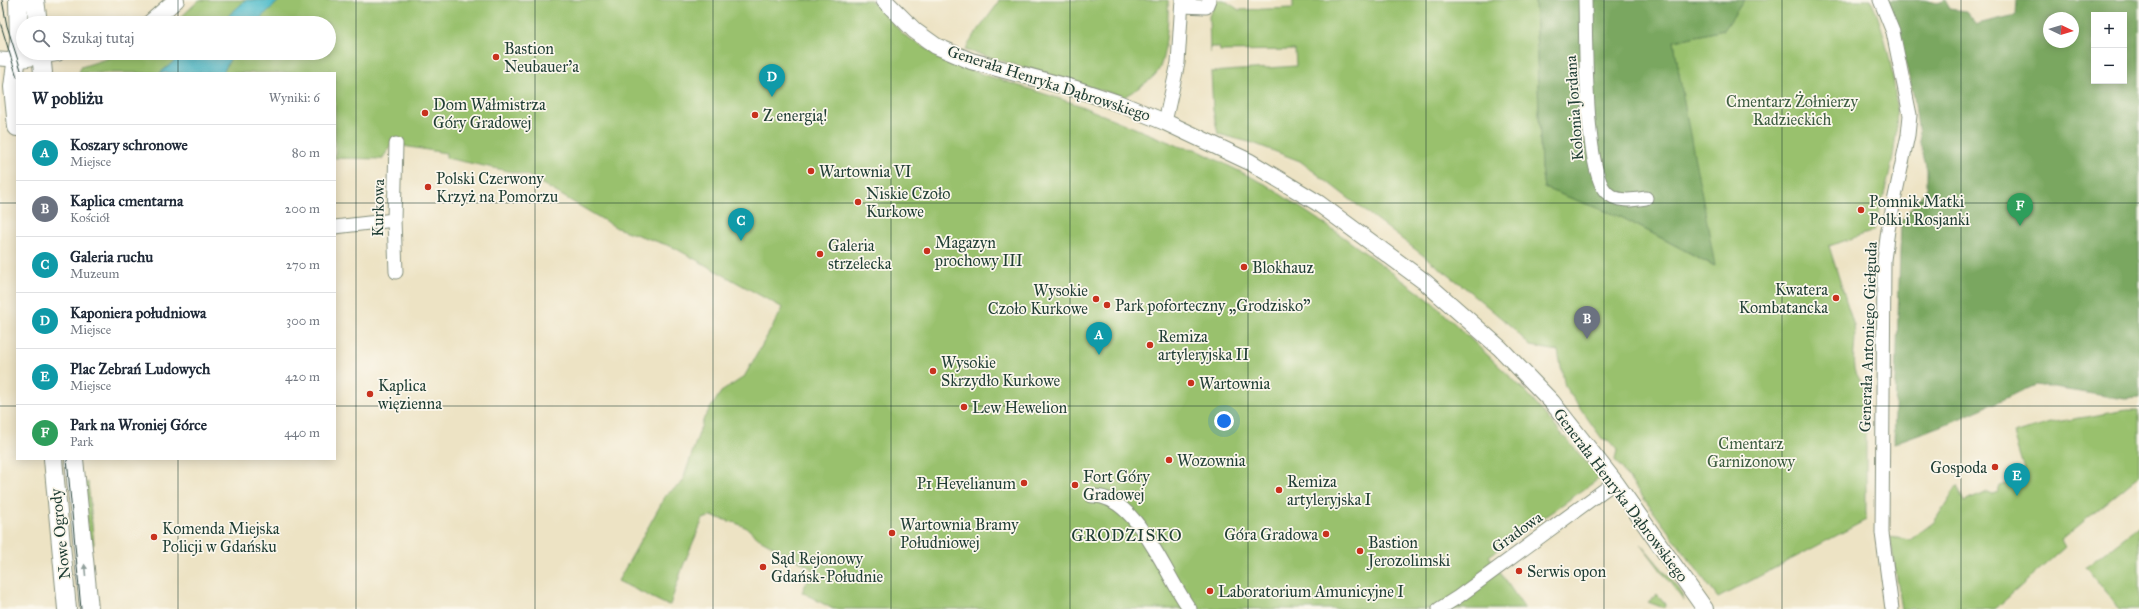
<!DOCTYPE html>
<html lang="pl">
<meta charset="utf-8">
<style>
:root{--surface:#fff;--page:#f6f6f7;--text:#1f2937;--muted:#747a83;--line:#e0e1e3;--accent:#2563eb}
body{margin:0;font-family:"IM FELL Great Primer",serif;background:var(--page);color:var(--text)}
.controls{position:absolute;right:12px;top:12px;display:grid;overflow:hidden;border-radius:0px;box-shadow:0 2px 10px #0003}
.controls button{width:36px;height:36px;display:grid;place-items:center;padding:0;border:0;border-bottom:1px solid var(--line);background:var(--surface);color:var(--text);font:20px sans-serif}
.compass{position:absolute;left:2043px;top:12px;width:36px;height:36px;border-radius:50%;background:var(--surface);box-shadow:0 2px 10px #0003;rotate:94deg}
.you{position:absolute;left:1224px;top:421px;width:14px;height:14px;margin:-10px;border:3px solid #fff;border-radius:50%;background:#1a73e8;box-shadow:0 0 0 6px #1a73e833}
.badge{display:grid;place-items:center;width:26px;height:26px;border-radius:50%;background:var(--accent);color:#fff;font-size:13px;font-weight:700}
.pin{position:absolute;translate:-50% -33px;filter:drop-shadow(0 1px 2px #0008)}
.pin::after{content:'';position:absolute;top:21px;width:14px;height:12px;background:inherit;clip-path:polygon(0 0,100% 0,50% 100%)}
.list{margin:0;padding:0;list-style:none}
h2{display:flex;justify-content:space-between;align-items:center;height:52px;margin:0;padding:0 16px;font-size:17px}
h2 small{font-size:13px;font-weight:400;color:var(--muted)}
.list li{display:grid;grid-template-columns:26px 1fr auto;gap:12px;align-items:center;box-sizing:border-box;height:56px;padding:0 16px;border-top:1px solid var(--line)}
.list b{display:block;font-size:15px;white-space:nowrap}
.list p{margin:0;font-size:13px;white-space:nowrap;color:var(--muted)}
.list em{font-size:13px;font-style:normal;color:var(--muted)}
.icon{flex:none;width:22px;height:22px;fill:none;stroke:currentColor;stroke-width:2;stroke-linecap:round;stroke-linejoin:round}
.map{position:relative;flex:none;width:2139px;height:609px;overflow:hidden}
.search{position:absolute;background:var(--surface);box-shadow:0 2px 10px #0003;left:16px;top:16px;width:320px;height:44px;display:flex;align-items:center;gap:10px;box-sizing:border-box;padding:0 14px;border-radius:22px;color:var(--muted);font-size:15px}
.panel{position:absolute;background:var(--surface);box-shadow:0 2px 10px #0003;left:16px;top:72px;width:320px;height:388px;border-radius:0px}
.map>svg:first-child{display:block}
.green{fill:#99c16d;stroke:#5c7f50}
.forest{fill:#7aa760;stroke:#4c724a;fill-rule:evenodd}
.water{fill:#4fbcca;stroke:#377c7f}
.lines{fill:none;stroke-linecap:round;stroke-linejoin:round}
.minor-casing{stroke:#86907c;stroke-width:15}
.tertiary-casing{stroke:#86907c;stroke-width:18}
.secondary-casing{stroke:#86907c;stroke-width:20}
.minor{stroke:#fff;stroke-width:13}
.tertiary{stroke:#fff;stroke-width:16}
.secondary{stroke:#fff;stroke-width:18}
.tram{stroke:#1f3d34;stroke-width:1}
.oneway{fill:#8f9e9a}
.grid{fill:none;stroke:#1f3d34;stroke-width:1;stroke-opacity:0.55}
.poi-dot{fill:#c8321e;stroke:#fbf7ec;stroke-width:1.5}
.labels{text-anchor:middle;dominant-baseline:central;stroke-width:3.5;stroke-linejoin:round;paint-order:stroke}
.poi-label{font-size:16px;fill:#1f3d34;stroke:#fbf7ec;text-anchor:start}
.street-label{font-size:16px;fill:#1f3d34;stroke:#fbf7ec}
.park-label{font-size:16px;fill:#3e5e42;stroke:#fbf7ec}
.neighbourhood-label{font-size:17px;letter-spacing:1px;fill:#1f3d34;stroke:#fbf7ec}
</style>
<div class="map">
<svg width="2139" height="609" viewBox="0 0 2139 609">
<rect width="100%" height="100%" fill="#fbf7ec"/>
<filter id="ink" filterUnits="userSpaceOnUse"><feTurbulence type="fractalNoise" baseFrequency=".025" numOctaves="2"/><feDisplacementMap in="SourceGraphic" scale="8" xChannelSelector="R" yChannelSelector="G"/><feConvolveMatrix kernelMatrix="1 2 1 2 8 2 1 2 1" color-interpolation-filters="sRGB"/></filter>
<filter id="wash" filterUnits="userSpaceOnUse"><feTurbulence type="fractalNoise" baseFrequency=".012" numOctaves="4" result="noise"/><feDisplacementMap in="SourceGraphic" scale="16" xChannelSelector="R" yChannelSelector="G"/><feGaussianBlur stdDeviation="0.9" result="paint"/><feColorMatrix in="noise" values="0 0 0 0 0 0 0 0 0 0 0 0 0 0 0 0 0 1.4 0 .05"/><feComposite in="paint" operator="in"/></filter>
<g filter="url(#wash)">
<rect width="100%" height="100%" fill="#ede3c4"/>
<g class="green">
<path d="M199,0H871L904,35L954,65L1076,104L1181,147L1195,149L1265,184L1338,233L1432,302L1522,388L1600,478L1489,556L1525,609H833L802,592L813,569L758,538L747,528L736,523L711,516L703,519L683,566L670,605L665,604L618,581L666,495L682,483L704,418L721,392L744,377L783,308L673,247L617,228L527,175L446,158V153L403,146H391L382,159L335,158V73H79L81,67L125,53H329V23H175Z"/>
<path d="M998,0H1168C1169,15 1166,58 1158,71C1153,80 1133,91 1124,97L965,50L971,40L999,2Z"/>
<path d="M1217,0H1224L1239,10L1293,8V0H1535L1541,168L1544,188L1621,217L1714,266L1683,102L1674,41L1724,30L1744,0H1871C1888,37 1901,101 1895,142C1892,172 1881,202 1874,231L1829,246L1854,326C1857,340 1852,354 1854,368C1855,377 1864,385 1866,394V520L1718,598L1615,460L1617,450L1610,442L1603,440L1565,387L1558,351L1530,346L1513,328L1463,286L1300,161L1253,143L1218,134L1213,110L1211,72L1296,66L1295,50L1220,51L1219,47H1210V53L1209,16Z"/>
<path d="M2127,410H2139V476L2061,540L2065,547L1995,609H1902L1890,537L1910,540L1934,522L1957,486L1964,502L1987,492L1992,494L1998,492L2000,486L2009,483L2019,484L2024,479L2025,473L2013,434L2050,423Z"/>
<path d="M88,482L94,544L92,545L89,544L84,484Z"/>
<path d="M2139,526V609H2119L2086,567Z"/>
<path d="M1641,544L1680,590L1684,601L1683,600Z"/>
<path d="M1657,594L1666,604L1664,608L1648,602Z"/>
</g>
<g class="forest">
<path d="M1535,0H1744L1724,30L1674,41C1685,117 1702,191 1715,266L1621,217L1544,188L1541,168Z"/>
<path d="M1884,0H1925L1937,3L1945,0L1950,9L1966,11L1977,24L2016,15L2017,0H2139V398L2125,399L2035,385L1954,421L1894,443L1901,221L1927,188V169L1920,143L1914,97L1897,31ZM2094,15H2124V81H2094ZM2049,18H2073V42H2049Z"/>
</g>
<g class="water">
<path d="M246,0H280L255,23H220Z"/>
<path d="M184,53H233L223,73H160Z"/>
</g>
</g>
<g filter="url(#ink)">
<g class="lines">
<g class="minor-casing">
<g id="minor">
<path d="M1585,0C1586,37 1584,168 1606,192C1617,203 1633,200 1646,198"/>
<path d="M1880,0L1893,32L1910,115L1908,135L1888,230L1884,260L1882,533L1892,609"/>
<path d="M1182,6L1206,7L1209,0"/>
<path d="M0,59L16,60"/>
<path d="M1165,122L1178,63L1182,0"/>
<path d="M335,227L394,220"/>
<path d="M396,272L394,220L396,144"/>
<path d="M1092,496C1137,494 1167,579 1190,609"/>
<path d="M1439,609L1458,597L1615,482"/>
</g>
</g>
<g class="tertiary-casing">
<g id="tertiary">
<path d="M884,0L915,31L936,46L971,61L1076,89L1118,103L1165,122L1250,162L1318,203L1425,282L1500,348L1552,402L1615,482L1705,609"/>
<path d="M150,23L176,0"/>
<path d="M16,60L57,53"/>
</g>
</g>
<g class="secondary-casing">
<g id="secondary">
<path d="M35,0L38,23"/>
<path d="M41,53L43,73"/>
<path d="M17,127L13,87L19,41L18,0"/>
<path d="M53,459L67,609"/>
<path d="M74,459L89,609"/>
</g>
</g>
<use href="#minor" class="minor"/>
<use href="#tertiary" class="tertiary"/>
<use href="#secondary" class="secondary"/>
<g class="tram">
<path d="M2,0L7,26L22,73"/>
<path d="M0,22L17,77"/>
<path d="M67,459L81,609"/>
</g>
</g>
<defs><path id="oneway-solid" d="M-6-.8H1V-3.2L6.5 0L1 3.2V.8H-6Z"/></defs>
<use class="oneway" href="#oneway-solid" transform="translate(85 570) rotate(-95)"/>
</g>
<path class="grid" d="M178,0V23M356,0V609M535,0V609M713,0V609M891,0V609M1070,0V609M1248,0V609M1426,0V609M1604,0V609M1782,0V609M1961,0V609M178,53V73M0,203H17M335,203H2139M0,406H17M335,406H2139M178,459V609"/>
<g class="poi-dot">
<circle cx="496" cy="57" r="4"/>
<circle cx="425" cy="113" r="4"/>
<circle cx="755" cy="115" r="4"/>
<circle cx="811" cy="171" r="4"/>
<circle cx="428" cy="187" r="4"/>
<circle cx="858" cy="202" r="4"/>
<circle cx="1861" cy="210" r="4"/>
<circle cx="927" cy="251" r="4"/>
<circle cx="820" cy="254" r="4"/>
<circle cx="1244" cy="267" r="4"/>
<circle cx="1836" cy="298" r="4"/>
<circle cx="1096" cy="299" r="4"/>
<circle cx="1107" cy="305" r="4"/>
<circle cx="1150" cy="345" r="4"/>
<circle cx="933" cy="371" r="4"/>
<circle cx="1191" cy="383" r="4"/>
<circle cx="370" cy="394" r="4"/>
<circle cx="964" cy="407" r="4"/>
<circle cx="1169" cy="460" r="4"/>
<circle cx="1995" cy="467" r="4"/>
<circle cx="1024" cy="483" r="4"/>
<circle cx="1075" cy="485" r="4"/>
<circle cx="1279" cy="490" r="4"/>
<circle cx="892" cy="533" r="4"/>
<circle cx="1326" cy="534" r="4"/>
<circle cx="154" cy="537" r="4"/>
<circle cx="1360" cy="551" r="4"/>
<circle cx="763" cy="567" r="4"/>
<circle cx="1519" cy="571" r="4"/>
<circle cx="1210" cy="591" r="4"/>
</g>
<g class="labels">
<g class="poi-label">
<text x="504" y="48">Bastion<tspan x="504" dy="18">Neubauer'a</tspan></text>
<text x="433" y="104">Dom Wałmistrza<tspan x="433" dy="18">Góry Gradowej</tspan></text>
<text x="763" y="115">Z energią!</text>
<text x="819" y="171">Wartownia VI</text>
<text x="436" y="178">Polski Czerwony<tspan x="436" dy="18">Krzyż na Pomorzu</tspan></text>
<text x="866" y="193">Niskie Czoło<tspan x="866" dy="18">Kurkowe</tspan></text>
<text x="1869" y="201">Pomnik Matki<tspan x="1869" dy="18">Polki i Rosjanki</tspan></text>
<text x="935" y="242">Magazyn<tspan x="935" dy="18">prochowy III</tspan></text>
<text x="828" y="245">Galeria<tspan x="828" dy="18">strzelecka</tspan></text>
<text x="1252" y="267">Blokhauz</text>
<text x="1828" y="289" text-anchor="end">Kwatera<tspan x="1828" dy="18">Kombatancka</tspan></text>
<text x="1088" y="290" text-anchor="end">Wysokie<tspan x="1088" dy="18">Czoło Kurkowe</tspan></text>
<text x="1115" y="305">Park poforteczny „Grodzisko”</text>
<text x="1158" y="336">Remiza<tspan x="1158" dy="18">artyleryjska II</tspan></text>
<text x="941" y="362">Wysokie<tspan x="941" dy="18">Skrzydło Kurkowe</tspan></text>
<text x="1199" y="383">Wartownia</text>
<text x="378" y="385">Kaplica<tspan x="378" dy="18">więzienna</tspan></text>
<text x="972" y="407">Lew Hewelion</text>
<text x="1177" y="460">Wozownia</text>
<text x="1987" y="467" text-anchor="end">Gospoda</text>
<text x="1083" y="476">Fort Góry<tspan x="1083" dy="18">Gradowej</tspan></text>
<text x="1287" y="481">Remiza<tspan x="1287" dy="18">artyleryjska I</tspan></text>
<text x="1016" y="483" text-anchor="end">P1 Hevelianum</text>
<text x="900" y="524">Wartownia Bramy<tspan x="900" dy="18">Południowej</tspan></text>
<text x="162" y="528">Komenda Miejska<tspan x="162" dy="18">Policji w Gdańsku</tspan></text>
<text x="1318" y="534" text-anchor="end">Góra Gradowa</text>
<text x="1368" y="542">Bastion<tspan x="1368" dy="18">Jerozolimski</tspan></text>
<text x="771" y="558">Sąd Rejonowy<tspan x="771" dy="18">Gdańsk-Południe</tspan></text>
<text x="1527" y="571">Serwis opon</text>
<text x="1218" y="591">Laboratorium Amunicyjne I</text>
</g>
<g class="street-label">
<text transform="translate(1049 83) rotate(18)">Generała Henryka Dąbrowskiego</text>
<text transform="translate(1574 108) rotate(-94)">Kolonia Jordana</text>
<text transform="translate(378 208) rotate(-89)">Kurkowa</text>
<text transform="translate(1868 337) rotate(-88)">Generała Antoniego Giełguda</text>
<text transform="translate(1621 495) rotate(53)">Generała Henryka Dąbrowskiego</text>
<text transform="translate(1517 532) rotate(-36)">Gradowa</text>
<text transform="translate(60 534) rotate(-96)">Nowe Ogrody</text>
</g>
<g class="park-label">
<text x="1792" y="101">Cmentarz Żołnierzy<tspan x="1792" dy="18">Radzieckich</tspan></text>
<text x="1751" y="443">Cmentarz<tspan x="1751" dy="18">Garnizonowy</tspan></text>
</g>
<g class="neighbourhood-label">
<text x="1127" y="535">GRODZISKO</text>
</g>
</g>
</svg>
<div class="controls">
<button>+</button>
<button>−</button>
</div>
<svg class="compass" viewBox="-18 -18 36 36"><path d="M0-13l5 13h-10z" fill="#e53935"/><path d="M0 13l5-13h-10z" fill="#747a83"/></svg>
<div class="you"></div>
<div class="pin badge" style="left:1099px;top:355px;background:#0f9aa8">A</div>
<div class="pin badge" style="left:1587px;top:339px;background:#6b7280">B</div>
<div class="pin badge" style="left:741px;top:241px;background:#0f9aa8">C</div>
<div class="pin badge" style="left:772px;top:97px;background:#0f9aa8">D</div>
<div class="pin badge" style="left:2017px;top:496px;background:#0f9aa8">E</div>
<div class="pin badge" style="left:2020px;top:226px;background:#2e9e5b">F</div>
<div class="search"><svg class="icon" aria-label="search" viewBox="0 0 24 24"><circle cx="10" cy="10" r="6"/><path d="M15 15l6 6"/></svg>Szukaj tutaj</div>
<section class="panel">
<h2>W pobliżu<small>Wyniki: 6</small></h2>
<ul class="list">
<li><span class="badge" style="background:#0f9aa8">A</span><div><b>Koszary schronowe</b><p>Miejsce</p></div><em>80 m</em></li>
<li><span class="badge" style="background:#6b7280">B</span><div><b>Kaplica cmentarna</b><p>Kościół</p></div><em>200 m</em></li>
<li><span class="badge" style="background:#0f9aa8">C</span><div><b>Galeria ruchu</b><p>Muzeum</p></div><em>270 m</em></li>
<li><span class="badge" style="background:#0f9aa8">D</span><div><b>Kaponiera południowa</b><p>Miejsce</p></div><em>300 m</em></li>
<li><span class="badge" style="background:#0f9aa8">E</span><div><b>Plac Zebrań Ludowych</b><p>Miejsce</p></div><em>420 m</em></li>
<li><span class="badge" style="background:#2e9e5b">F</span><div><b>Park na Wroniej Górce</b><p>Park</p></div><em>440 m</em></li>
</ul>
</section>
</div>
